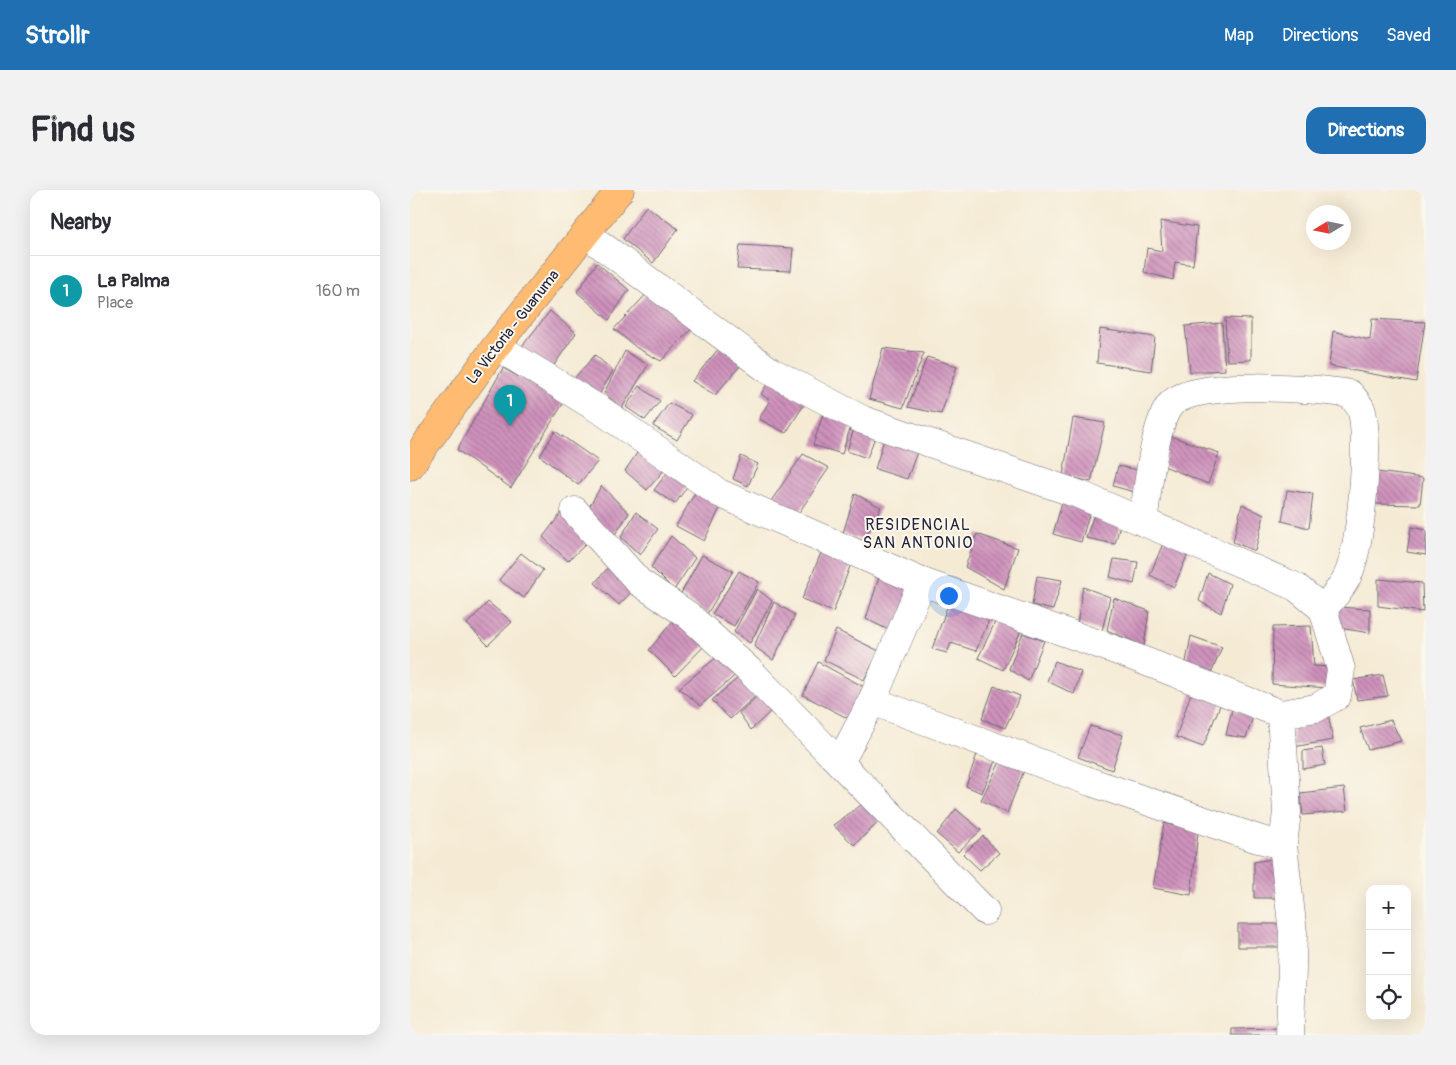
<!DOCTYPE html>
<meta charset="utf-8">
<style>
:root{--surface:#fff;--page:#f2f2f3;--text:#2b2b33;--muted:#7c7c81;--line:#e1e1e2;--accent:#1f6fb2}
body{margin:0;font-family:Pangolin,sans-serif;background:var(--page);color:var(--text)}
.controls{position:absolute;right:15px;bottom:15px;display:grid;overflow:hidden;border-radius:10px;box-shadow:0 5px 20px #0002}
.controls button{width:45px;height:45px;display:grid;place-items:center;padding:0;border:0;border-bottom:1px solid var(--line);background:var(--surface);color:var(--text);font:25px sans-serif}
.compass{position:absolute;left:896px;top:15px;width:45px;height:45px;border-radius:50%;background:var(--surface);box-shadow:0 5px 20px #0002;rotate:260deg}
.you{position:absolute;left:538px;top:405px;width:18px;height:18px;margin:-12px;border:4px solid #fff;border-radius:50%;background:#1a73e8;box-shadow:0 0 0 8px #1a73e833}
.badge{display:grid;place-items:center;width:32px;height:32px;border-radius:50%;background:var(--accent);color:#fff;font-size:16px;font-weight:700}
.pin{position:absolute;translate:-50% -41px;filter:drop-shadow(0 1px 2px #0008)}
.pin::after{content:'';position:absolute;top:26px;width:18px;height:15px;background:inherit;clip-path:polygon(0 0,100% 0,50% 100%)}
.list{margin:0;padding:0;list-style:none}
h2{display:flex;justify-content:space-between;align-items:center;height:65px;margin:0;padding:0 20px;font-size:21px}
h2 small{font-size:16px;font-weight:400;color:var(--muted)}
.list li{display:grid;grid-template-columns:32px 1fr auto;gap:15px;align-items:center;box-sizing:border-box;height:70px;padding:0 20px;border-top:1px solid var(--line)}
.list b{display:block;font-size:19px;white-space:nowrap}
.list p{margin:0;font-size:16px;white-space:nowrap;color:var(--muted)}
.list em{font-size:16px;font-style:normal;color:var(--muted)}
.icon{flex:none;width:28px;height:28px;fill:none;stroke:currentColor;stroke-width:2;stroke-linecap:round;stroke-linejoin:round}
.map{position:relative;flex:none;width:1016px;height:845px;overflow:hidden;border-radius:15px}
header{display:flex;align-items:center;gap:30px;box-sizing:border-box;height:70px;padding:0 25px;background:var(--accent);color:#fff}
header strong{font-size:24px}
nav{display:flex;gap:28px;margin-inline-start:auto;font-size:18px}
.intro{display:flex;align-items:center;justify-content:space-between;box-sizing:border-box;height:120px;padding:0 30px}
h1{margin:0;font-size:35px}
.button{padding:12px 22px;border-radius:15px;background:var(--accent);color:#fff;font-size:18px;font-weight:700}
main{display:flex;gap:30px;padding:0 30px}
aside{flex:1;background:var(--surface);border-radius:15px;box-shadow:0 5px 20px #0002}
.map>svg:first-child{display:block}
.building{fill:url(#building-back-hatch)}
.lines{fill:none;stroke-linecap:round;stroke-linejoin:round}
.minor-casing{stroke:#6c6871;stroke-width:29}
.major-casing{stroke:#6c6871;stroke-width:29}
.minor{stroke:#fff;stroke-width:28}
.major{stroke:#ffbb71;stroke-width:28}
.labels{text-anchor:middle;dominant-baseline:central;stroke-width:4;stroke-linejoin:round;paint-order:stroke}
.street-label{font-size:15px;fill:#22223b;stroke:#fbf7ec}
.neighbourhood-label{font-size:16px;letter-spacing:1px;fill:#22223b;stroke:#fbf7ec}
</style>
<header>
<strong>Strollr</strong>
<nav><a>Map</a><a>Directions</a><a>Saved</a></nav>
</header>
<div class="intro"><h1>Find us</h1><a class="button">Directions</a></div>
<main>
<aside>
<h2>Nearby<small></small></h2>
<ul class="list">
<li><span class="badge" style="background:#0f9aa8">1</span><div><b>La Palma</b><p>Place</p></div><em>160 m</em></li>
</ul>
</aside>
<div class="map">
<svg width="1016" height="845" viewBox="0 0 1016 845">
<defs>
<pattern id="building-back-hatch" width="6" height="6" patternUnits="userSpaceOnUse" patternTransform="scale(1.25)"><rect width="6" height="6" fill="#cf92bc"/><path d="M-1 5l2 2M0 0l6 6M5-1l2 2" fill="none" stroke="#a8779a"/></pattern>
</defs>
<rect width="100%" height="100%" fill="#fbf7ec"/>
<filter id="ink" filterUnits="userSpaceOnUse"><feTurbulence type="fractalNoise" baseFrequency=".02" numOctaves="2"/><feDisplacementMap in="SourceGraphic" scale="10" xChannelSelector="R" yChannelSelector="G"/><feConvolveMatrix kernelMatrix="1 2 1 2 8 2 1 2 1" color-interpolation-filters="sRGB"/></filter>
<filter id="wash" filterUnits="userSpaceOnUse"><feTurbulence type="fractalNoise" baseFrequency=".0096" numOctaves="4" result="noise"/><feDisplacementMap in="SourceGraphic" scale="20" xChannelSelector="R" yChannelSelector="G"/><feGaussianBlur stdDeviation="1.12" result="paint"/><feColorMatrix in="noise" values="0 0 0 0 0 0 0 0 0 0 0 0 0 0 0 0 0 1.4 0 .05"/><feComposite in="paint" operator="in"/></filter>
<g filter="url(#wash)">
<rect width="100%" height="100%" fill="#f5ebd5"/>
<g id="blocks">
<g class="building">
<path d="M236,16L268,39L243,73L213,49Z"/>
<path d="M750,31L787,37L783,75L765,72L763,90L734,82L737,58L752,61Z"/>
<path d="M330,55L383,58L381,81L327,79Z"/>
<path d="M187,73L219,100L199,130L167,102Z"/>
<path d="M242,98L286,134L251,171L227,158L204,139Z"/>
<path d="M140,121L166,143L140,181L109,160Z"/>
<path d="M815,128L841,129V170L817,171Z"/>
<path d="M962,129L1015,132L1006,192L919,176L923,141L960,150Z"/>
<path d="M812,133L815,180L780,182L775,136Z"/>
<path d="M690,139L745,147L741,181L687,173Z"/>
<path d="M314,152L337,168L305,205L282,191Z"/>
<path d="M473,158L514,163L493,218L459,209Z"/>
<path d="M215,161L238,175L212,218L194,203Z"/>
<path d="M185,165L203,181L185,212L158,195Z"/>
<path d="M517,167L547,176L531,224L498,217Z"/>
<path d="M93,178L154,212L101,298L47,260Z"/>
<path d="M361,188L397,210L376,243L349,229L360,210L351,204Z"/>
<path d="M229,196L250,211L235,230L216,217Z"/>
<path d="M259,213L282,225L267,250L243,236Z"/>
<path d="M413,224L442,232L432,264L403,255Z"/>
<path d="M663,228L695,233L681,292L653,285Z"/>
<path d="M445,235L467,242L457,268L437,261Z"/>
<path d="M145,241L188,271L168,295L130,266Z"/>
<path d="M476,243L510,254L497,289L465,279Z"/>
<path d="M760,246L809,263L798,294L754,276Z"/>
<path d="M233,254L260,273L237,300L215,281Z"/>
<path d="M393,264L419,278L388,324L361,311Z"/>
<path d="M331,266L348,274L338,296L323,289Z"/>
<path d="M263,275L283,288L265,314L244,300Z"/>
<path d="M708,276L728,280L724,302L703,296Z"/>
<path d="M967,282L1013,288L1010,315L966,314Z"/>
<path d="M191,296L219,323L204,346L177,321Z"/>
<path d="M289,296L314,310L294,351L266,336Z"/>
<path d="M877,300L903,304L899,338L872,331Z"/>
<path d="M445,304L471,317L454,351L433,343Z"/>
<path d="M653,309L681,318L671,352L643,344Z"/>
<path d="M832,314L854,325L845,361L823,352Z"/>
<path d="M686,318L712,327L705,354L676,348Z"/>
<path d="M152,322L176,354L158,371L133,347Z"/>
<path d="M226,322L248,339L230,365L211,347Z"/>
<path d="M1001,337L1016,340V365L997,362Z"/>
<path d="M567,344L608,358L594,399L555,377Z"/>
<path d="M261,346L285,368L264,400L241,377Z"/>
<path d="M756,346L781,356L764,397L740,385Z"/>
<path d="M413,358L442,371L423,422L392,409Z"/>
<path d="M111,363L133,380L114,408L89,390Z"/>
<path d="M292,365L323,381L297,424L270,405Z"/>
<path d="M205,369L228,395L209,415L185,393Z"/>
<path d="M704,369L728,372L724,394L700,387Z"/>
<path d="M329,381L349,392L324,436L302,424Z"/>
<path d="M471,381L503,396L485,443L456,429Z"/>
<path d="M798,383L820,394L811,423L789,411Z"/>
<path d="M627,386L652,390L643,420L622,415Z"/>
<path d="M968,389L1012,393L1013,422L968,416Z"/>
<path d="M673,397L700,407L692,441L667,434Z"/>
<path d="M347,399L362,411L340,453L324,442Z"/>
<path d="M704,408L739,421L734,456L697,440Z"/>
<path d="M540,409L581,425L566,461L541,453L537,463L522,459Z"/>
<path d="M78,412L102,432L78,455L57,434Z"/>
<path d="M364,412L385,425L363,470L344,456Z"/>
<path d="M927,417L960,419V443L929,438Z"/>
<path d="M267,426L296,454L265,486L239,460Z"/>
<path d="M588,426L613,436L593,480L568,468Z"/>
<path d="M901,436L904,476L921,477L919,498L862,494L863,437Z"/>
<path d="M426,440L469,461L454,490L414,470Z"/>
<path d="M613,443L634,451L618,491L599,479Z"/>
<path d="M781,446L812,457L801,484L776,472Z"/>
<path d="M313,462L329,482L290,516L269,498Z"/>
<path d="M645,471L671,482L664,504L637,491Z"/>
<path d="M408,472L454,497L441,530L393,505Z"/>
<path d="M334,483L350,502L320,529L302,510Z"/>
<path d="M973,485L978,506L947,510L943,490Z"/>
<path d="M584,496L610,506L595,538L572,529Z"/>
<path d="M353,501L366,516L341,540L329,523Z"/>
<path d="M781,503L811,513L793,557L766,547Z"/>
<path d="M822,519L843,527L836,548L816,545Z"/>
<path d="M918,523L923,550L883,557L882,528Z"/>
<path d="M981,530L991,551L958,560L950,538Z"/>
<path d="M680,536L713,545L702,580L668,567Z"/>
<path d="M912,558L915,575L893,579V561Z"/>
<path d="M567,564L585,571L572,603L556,596Z"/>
<path d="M592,568L615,578L597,623L571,610Z"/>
<path d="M934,598L937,621L893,625L890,603Z"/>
<path d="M454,613L473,628L444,655L423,635Z"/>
<path d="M546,619L571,640L548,662L527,644Z"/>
<path d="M754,633L788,642L781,705L743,698Z"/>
<path d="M573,646L589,663L570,680L553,664Z"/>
<path d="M868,668L866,708H844V672Z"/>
<path d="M828,734H871L870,757H828Z"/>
<path d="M868,838L869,845H822V839Z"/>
</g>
</g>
</g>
<g filter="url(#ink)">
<use href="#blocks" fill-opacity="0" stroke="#6c6871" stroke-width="1"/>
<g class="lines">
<g class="minor-casing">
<g id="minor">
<path d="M86,156L195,223L309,303L512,392L711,462L871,524L906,518L927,506L931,479L913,419L886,397L668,304L453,230L360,181L176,44"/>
<path d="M165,321L229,392L278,425L342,483L419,562L427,564L436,561L462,511L512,392"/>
<path d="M733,332C737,305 744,232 761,214C784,189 907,198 940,204C944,209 948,213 951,219C961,247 951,363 936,389C930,400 921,410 913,419"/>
<path d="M462,511L681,592L848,649L873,655L877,622L871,524"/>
<path d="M419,562L575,721"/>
<path d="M873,655L883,743L880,845"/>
</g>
</g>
<g class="major-casing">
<path id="major" d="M0,276L86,156L210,0"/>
</g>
<use href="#minor" class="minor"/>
<use href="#major" class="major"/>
</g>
</g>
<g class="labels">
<g class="street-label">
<text transform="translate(103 137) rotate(-52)">La Victoria - Guanuma</text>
</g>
<g class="neighbourhood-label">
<text x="508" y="335">RESIDENCIAL<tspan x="508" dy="18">SAN ANTONIO</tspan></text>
</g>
</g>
</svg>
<div class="controls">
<button>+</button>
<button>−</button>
<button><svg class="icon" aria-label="locate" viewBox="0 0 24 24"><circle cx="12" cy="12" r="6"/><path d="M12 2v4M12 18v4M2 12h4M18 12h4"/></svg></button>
</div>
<svg class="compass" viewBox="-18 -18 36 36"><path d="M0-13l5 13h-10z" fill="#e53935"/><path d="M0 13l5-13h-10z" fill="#7c7c81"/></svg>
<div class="you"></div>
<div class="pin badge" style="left:100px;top:236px;background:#0f9aa8">1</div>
</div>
</main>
